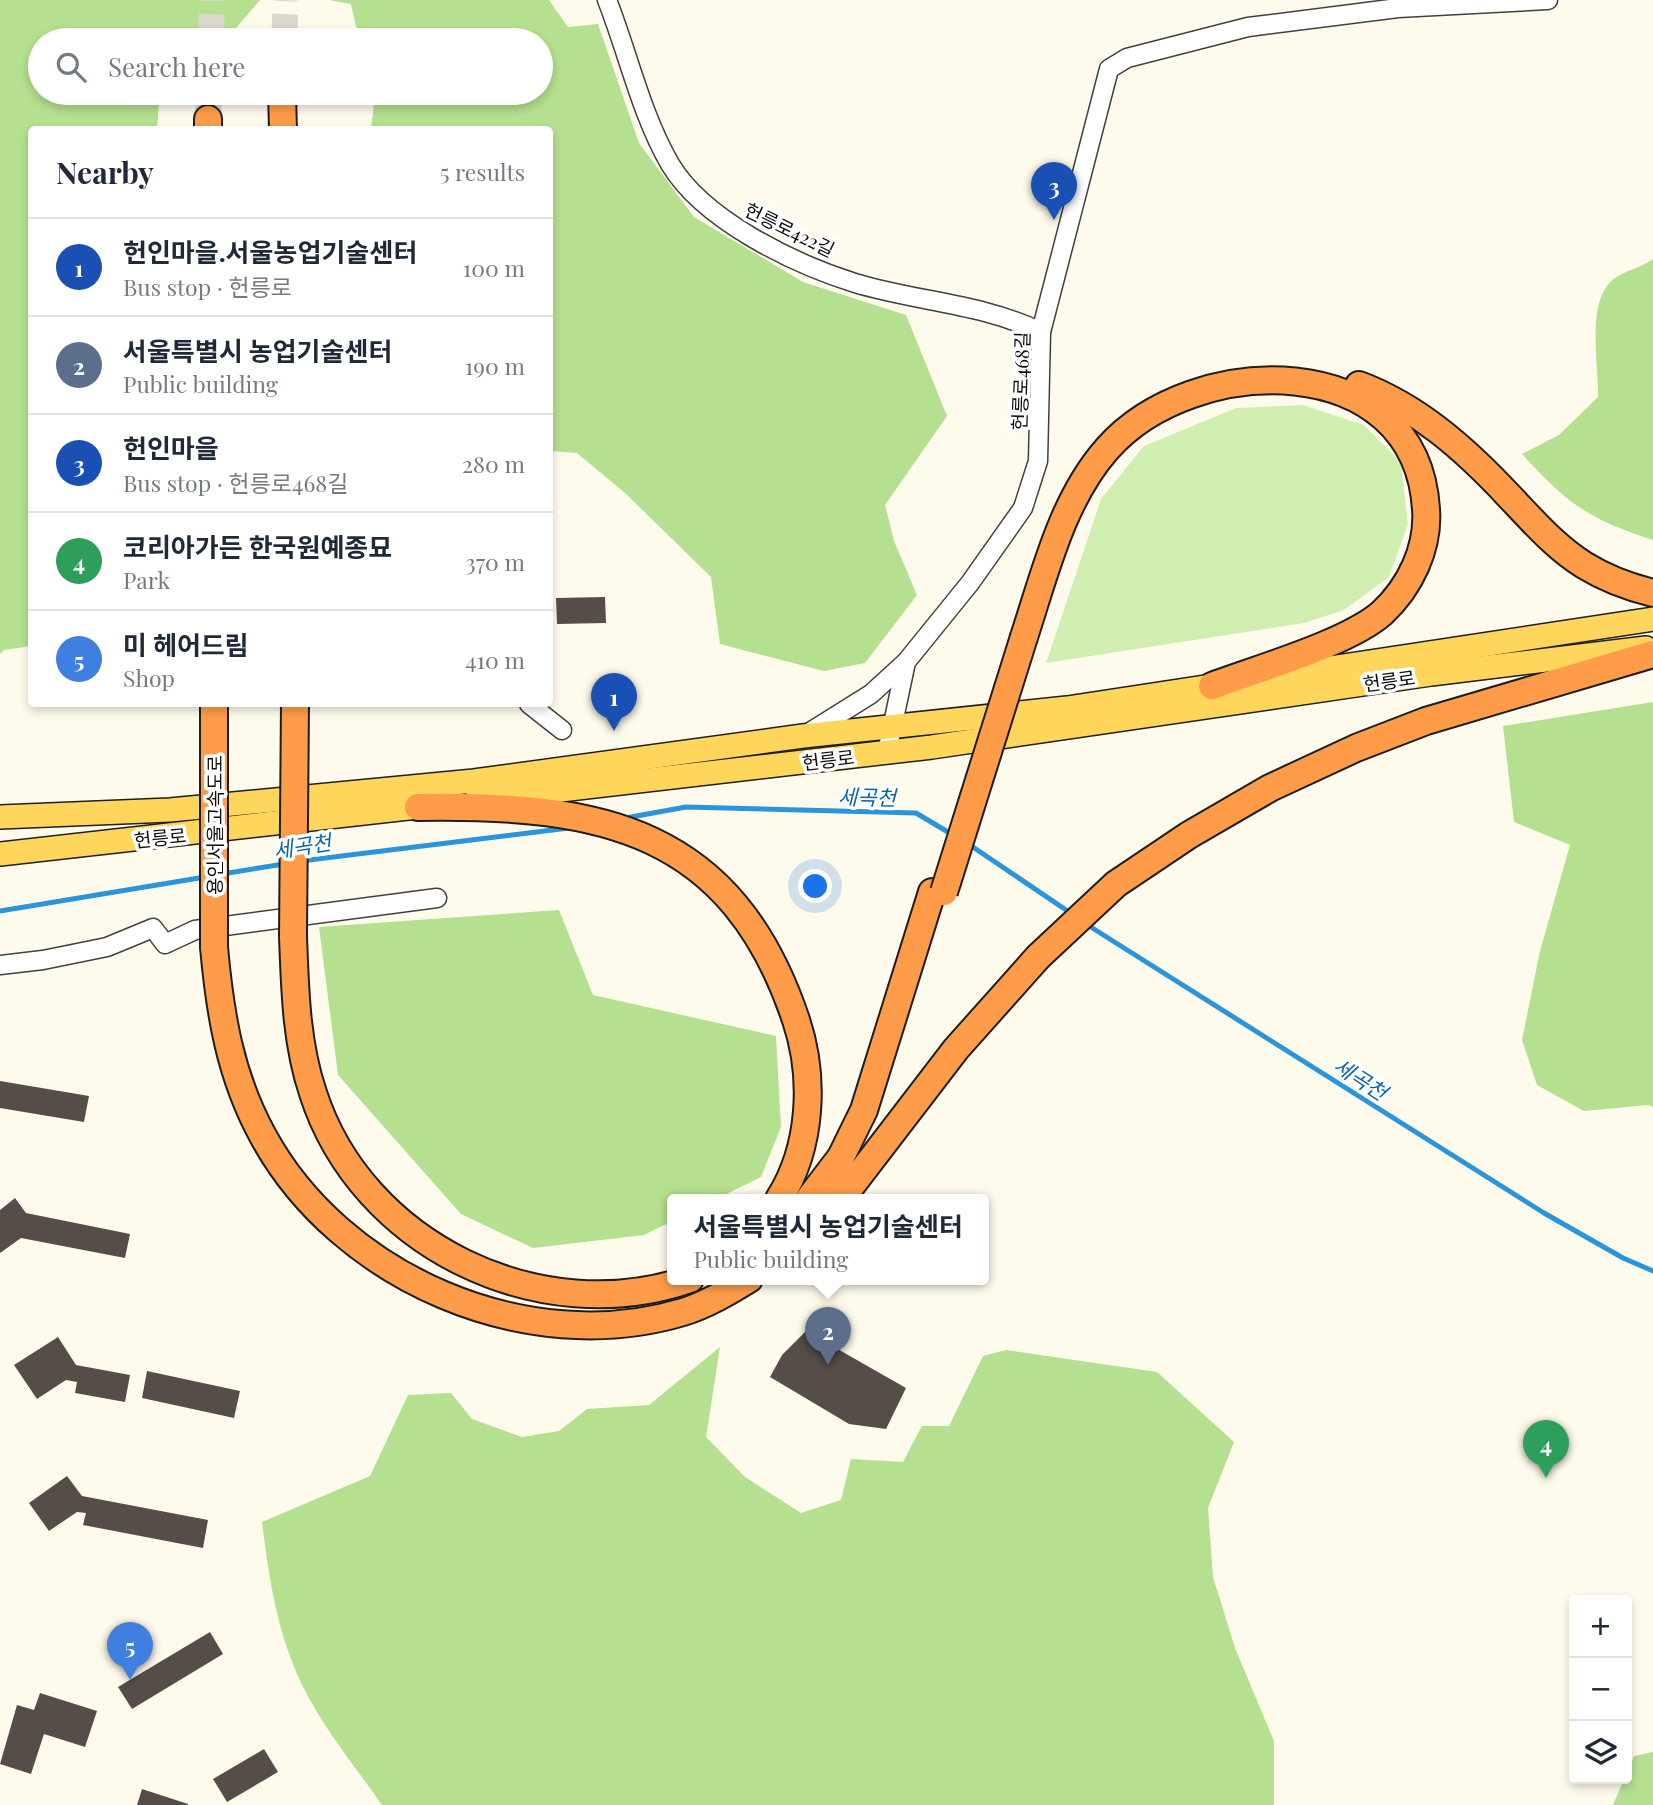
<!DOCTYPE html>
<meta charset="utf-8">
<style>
:root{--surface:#fff;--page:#f2f2f3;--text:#1f2937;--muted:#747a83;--line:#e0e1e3;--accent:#111827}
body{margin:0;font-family:"Playfair Display","Noto Sans KR",serif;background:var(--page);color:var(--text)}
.controls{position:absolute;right:21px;bottom:21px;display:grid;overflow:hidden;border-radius:7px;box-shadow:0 4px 10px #0003}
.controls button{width:63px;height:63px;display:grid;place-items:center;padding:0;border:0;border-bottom:2px solid var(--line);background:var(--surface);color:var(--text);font:35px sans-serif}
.you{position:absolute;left:816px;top:887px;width:24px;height:24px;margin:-18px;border:5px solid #fff;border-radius:50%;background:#1a73e8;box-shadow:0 0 0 10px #1a73e833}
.badge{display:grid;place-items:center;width:46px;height:46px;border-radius:50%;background:var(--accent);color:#fff;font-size:23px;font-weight:700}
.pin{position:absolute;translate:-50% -58px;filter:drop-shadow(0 2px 4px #0008)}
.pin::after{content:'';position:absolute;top:37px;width:24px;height:21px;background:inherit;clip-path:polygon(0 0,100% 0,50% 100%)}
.popup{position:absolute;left:667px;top:1194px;width:322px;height:91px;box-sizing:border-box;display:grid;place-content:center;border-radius:7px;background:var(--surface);filter:drop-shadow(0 2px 5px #0005);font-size:23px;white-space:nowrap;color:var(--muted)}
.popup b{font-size:26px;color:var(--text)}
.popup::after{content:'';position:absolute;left:50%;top:100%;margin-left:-14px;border:14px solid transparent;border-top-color:var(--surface)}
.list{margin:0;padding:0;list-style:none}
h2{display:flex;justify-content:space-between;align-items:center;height:91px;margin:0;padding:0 28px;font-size:30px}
h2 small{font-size:23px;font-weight:400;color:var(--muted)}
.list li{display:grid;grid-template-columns:46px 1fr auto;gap:21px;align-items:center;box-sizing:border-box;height:98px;padding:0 28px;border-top:2px solid var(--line)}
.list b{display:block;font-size:26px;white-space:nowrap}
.list p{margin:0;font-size:23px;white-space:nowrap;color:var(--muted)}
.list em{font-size:23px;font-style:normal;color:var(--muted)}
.icon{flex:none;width:38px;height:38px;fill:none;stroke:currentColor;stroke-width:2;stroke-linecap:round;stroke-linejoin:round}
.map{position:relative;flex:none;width:1653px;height:1805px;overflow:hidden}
.search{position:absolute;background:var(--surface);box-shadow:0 4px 10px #0003;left:28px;top:28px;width:525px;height:77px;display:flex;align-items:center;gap:18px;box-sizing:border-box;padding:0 24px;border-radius:38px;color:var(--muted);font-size:26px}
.panel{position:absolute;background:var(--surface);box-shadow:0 4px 10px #0003;left:28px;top:126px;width:525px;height:581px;border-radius:7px}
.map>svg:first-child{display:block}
.green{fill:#d1eeb1}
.forest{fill:#b4e08f}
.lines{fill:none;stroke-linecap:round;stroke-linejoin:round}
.stream{stroke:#2a95db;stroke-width:5}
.building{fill:#564d48}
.highway-tunnel{stroke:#dbd7cb;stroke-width:26;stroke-dasharray:26 13;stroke-linecap:butt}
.minor-casing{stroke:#404040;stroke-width:21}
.major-casing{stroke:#1e1e1e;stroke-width:26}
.highway-casing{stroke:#1e1e1e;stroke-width:30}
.minor{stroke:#fff;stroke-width:18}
.major{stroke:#ffd65c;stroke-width:23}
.highway{stroke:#ff9c4a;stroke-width:26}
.highway-bridge-casing{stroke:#1e1e1e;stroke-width:30;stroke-linecap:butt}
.highway-bridge{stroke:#ff9c4a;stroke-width:26}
.labels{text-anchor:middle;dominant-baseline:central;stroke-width:7;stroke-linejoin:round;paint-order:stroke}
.street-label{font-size:19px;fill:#0d0d0d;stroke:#fff}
.water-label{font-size:21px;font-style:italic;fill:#0a65aa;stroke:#fff}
</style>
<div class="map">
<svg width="1653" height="1805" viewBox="0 0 1653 1805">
<rect width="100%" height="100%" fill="#fffbec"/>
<path class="green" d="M1303,405L1364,425L1401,463L1408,524L1389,577L1344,610L1304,623L1046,663L1101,499L1144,446L1236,408Z"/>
<g class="forest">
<path d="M0,0H260L230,35L168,40H40V93H160L157,129L32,130L31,646L4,650L0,654Z"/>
<path d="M329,0H549L568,27L598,24L639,143L694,217L803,282L906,315L947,416L885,505L894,541L917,595L865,663L824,671L720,644L711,577L625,493L577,453L550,451V130L371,129L374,104L371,93H541V40H359L351,4Z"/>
<path d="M1653,259V540C1588,519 1568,504 1522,454L1559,435L1598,397C1599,365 1585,299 1615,278C1626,270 1641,268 1653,259Z"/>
<path d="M1653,702V1107L1648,1105L1584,1111L1537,1085L1522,1040L1540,951L1570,845L1514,822L1503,726Z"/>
<path d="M559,910L593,995L776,1036L781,1127L761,1177L716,1199H672V1221L644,1235L533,1248L461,1214L338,1075L319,927Z"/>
<path d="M720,1347L706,1437L745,1477L801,1513L841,1500L851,1459L903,1462L922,1426H949L983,1356L1006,1350L1157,1372L1234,1442L1208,1508L1213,1577L1235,1648L1274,1741V1805H382C350,1759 310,1712 291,1659C274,1614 268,1569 262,1522L370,1476L408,1395L451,1393L472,1419L522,1437L559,1431L587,1409L649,1405Z"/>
<path d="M1653,1752V1805H1613L1634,1756Z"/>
</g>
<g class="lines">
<g class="stream">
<path d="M620,819L686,807L916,813L953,835"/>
<path d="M967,843L1072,914"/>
<path d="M301,861L569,828"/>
<path d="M222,874L284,864"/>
<path d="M0,911L205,877"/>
<path d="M1086,924L1544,1213L1623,1258L1653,1271"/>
</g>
</g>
<g class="building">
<path d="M605,597L606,623L557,624L556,598Z"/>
<path d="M0,1081L89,1096L84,1122L0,1108Z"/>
<path d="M15,1198L26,1213L130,1234L125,1258L21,1238L0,1253V1210Z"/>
<path d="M806,1331L906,1388L886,1429L849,1424L770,1377L782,1355Z"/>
<path d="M58,1337L76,1365L130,1375L125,1402L75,1393L77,1382L66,1380L37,1399L14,1365Z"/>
<path d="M147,1371L240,1391L234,1418L142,1398Z"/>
<path d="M67,1476L82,1496L208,1520L203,1548L83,1525L86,1513L77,1512L49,1531L29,1503Z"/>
<path d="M210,1632L223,1654L132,1709L118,1687Z"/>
<path d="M40,1693L97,1711L85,1747L44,1734L31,1774L0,1764L17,1705L34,1710Z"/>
<path d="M264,1749L278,1772L227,1802L213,1779Z"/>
<path d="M142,1789L188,1804V1805H137Z"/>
</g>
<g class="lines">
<g class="highway-tunnel">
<path d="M211,40L212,0"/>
<path d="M284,40L286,0"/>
<path d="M208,119L209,93"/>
</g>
<g class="minor-casing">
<g id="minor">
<path d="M607,0C628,53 641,114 670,164C703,220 794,264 855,283C918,302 980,303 1041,332"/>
<path d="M529,704L562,730"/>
<path d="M807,734L871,694L906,662L970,583L1023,508L1038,461L1041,332L1109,69L1127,58L1248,27L1398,8L1548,0"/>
<path d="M887,752L906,662"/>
<path d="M0,965L43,960L107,947L153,928L165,944L195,930L437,898"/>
</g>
</g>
<g class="major-casing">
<g id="major">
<path d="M476,800L932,747L1431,674L1646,648"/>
<path d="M0,817L170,810L474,781L803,736L1067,708L1653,619"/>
<path d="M0,854L435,805"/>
</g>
</g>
<g class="highway-casing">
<g id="highway">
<path d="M282,93L283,130"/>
<path d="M208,119V130"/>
<path d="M1359,385C1418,407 1466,450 1509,496C1532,520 1555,547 1584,565C1605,578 1629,587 1653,593"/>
<path d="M1024,637C1045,573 1062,500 1107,449C1193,351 1416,347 1426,509C1429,548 1410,587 1382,613C1348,643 1257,669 1212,686"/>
<path d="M418,807C601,804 732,829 796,1020C815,1077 812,1147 779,1199"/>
<path d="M293,936C295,989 296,1043 313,1093C362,1246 541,1331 690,1279"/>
<path d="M214,947C220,1014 230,1076 263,1136C340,1278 527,1359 683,1312C706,1305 728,1292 749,1279"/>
<path d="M809,1199L841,1157L864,1110L932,892"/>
<path d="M841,1199L956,1049L1038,957L1116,884L1189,835L1270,788L1356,748L1426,721L1653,654"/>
</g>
</g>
<use href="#minor" class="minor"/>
<use href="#major" class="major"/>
<use href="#highway" class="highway"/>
<g class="highway-bridge-casing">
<g id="highway-bridge">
<path d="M944,892L1024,637"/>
<path d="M293,936L295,704"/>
<path d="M214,947V704"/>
</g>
</g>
<use href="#highway-bridge" class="highway-bridge"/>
</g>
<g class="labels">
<g class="street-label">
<text transform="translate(790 229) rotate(26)">헌릉로422길</text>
<text transform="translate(1020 381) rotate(-88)">헌릉로468길</text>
<text transform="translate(1389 680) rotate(-8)">헌릉로</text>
<text transform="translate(828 759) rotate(-7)">헌릉로</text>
<text transform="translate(214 825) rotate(-90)">용인서울고속도로</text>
<text transform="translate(160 837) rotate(-6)">헌릉로</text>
</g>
<g class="water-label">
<text transform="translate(867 796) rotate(1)">세곡천</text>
<text transform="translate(302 845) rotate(-9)">세곡천</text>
<text transform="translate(1361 1078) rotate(33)">세곡천</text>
</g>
</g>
</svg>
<div class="controls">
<button>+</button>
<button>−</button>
<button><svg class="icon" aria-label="layers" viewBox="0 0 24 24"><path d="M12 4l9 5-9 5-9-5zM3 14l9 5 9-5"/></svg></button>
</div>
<div class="you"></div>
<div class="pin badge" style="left:614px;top:731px;background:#1a4fb4">1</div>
<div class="pin badge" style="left:828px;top:1365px;background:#5c6f8a">2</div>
<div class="popup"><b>서울특별시 농업기술센터</b>Public building</div>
<div class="pin badge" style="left:1054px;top:220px;background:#1a4fb4">3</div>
<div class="pin badge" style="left:1546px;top:1478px;background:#2e9e5b">4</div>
<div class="pin badge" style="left:130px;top:1680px;background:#3f7fe0">5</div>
<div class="search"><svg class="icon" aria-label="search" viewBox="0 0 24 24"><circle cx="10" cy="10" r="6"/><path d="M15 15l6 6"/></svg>Search here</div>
<section class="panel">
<h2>Nearby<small>5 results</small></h2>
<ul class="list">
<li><span class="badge" style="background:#1a4fb4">1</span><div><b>헌인마을.서울농업기술센터</b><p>Bus stop · 헌릉로</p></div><em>100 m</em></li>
<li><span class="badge" style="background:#5c6f8a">2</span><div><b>서울특별시 농업기술센터</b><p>Public building</p></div><em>190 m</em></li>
<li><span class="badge" style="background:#1a4fb4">3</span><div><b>헌인마을</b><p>Bus stop · 헌릉로468길</p></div><em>280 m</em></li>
<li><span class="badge" style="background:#2e9e5b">4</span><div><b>코리아가든 한국원예종묘</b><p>Park</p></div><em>370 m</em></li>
<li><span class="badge" style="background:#3f7fe0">5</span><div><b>미 헤어드림</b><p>Shop</p></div><em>410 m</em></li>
</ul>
</section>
</div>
